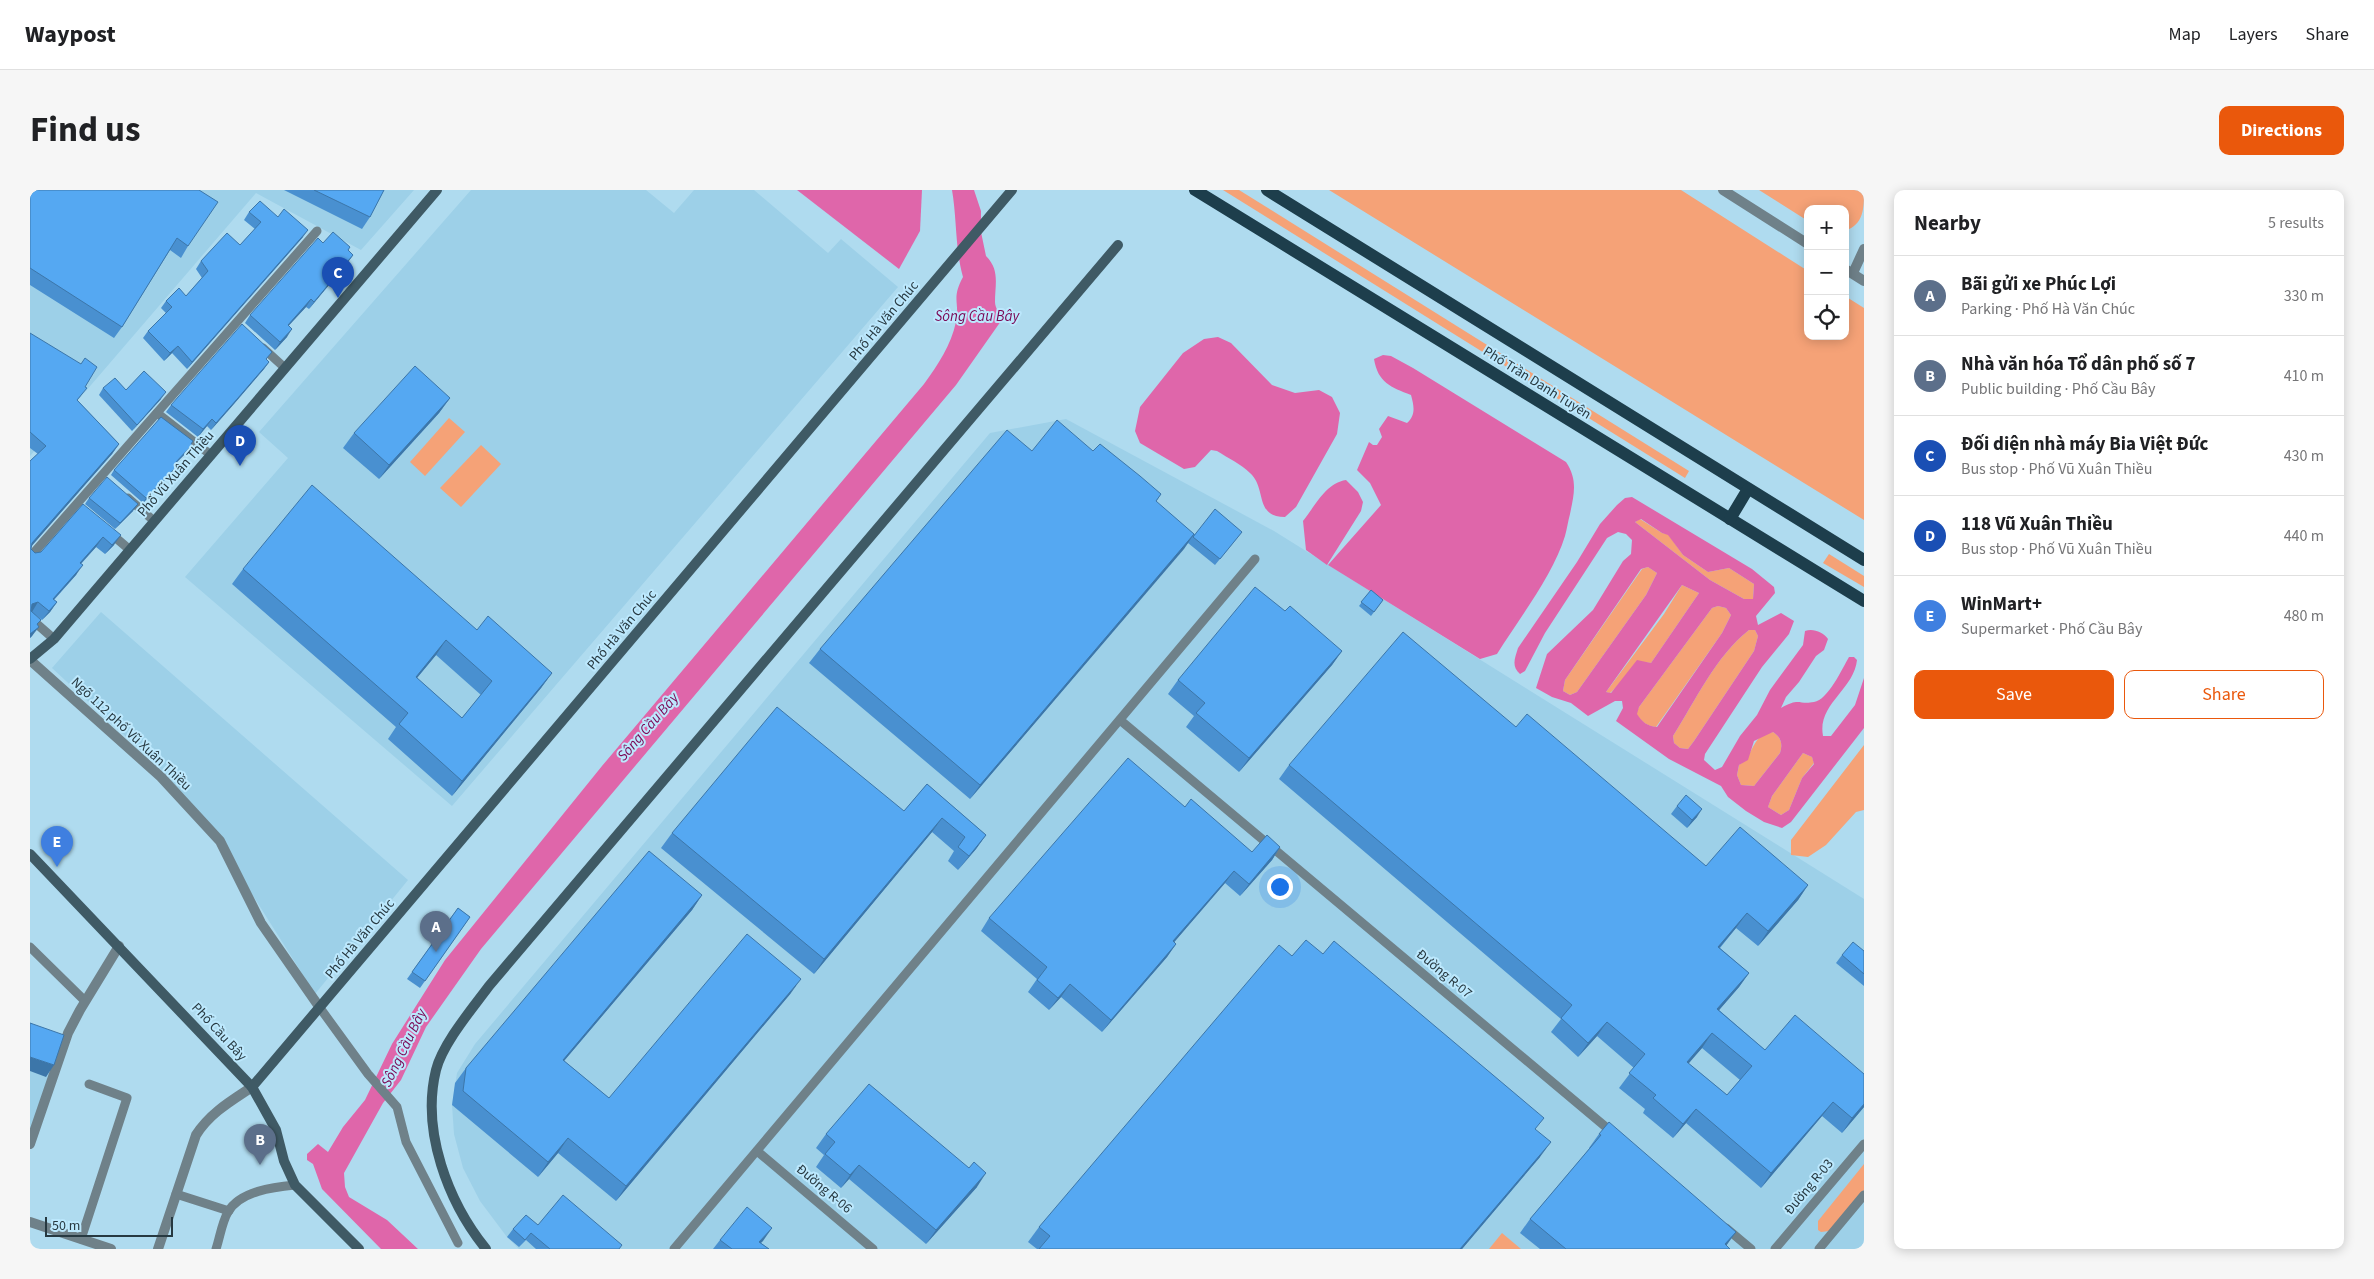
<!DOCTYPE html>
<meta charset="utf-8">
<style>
:root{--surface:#fff;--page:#f6f6f6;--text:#202124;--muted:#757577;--line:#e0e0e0;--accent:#ea580c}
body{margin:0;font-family:"Source Sans 3",sans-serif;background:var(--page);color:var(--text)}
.controls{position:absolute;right:15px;top:15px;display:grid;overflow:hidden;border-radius:10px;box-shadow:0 2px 12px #0003}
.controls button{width:45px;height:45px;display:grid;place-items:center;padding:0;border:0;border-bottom:1px solid var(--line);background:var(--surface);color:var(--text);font:25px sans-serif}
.scale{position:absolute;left:15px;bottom:12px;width:128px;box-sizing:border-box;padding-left:5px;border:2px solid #273941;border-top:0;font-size:14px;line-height:18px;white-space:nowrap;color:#273941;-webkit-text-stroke:4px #bce8fd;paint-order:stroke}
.you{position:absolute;left:1249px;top:696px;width:18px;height:18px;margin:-12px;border:4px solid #fff;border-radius:50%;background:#1a73e8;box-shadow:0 0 0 8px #1a73e833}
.badge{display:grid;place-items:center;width:32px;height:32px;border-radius:50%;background:var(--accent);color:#fff;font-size:16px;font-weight:700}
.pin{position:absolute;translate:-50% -41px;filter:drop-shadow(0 1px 2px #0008)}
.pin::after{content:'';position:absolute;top:26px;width:18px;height:15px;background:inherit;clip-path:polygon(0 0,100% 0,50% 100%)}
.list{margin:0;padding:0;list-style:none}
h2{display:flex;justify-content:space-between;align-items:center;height:65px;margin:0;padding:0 20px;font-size:21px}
h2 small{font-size:16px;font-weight:400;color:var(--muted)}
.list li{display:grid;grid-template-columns:32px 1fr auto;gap:15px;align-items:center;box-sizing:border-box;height:80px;padding:0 20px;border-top:1px solid var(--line)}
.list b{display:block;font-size:19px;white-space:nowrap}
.list p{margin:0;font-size:16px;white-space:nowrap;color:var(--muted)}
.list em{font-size:16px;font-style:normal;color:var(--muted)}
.actions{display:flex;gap:10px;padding:15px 20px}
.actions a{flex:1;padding:11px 0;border:1px solid var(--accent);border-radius:10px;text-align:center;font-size:18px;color:var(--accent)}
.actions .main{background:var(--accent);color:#fff}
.icon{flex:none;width:28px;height:28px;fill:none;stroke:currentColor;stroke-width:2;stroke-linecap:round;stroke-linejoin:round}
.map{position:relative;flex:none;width:1834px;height:1059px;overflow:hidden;border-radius:10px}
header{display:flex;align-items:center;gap:30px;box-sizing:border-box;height:70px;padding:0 25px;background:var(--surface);border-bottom:1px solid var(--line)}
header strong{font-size:24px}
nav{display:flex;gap:28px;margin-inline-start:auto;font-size:18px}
.intro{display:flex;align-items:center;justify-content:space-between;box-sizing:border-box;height:120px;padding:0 30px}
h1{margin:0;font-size:35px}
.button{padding:12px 22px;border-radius:10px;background:var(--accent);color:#fff;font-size:18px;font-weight:700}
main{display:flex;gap:30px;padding:0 30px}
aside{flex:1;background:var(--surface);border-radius:10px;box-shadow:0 2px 12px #0003}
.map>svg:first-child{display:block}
.built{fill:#9dd0e8}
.green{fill:#f5a277}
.water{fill:#df66aa;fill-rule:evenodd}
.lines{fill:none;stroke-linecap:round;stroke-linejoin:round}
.lane{stroke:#6f8189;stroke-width:9}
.street{stroke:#6f8189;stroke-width:10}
.secondary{stroke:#3f5a65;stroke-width:10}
.primary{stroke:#1d3e4c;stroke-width:12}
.wall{fill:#4990d0;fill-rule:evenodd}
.shaded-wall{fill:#3c76a9}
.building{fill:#55a8f2;stroke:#3c76a9;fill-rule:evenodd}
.labels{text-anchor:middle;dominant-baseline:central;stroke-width:4;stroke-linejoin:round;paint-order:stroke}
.street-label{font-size:14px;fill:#273941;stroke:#bce8fd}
.water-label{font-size:15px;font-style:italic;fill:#7b0754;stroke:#bce8fd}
</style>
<header>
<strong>Waypost</strong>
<nav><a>Map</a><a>Layers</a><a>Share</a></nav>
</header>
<div class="intro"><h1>Find us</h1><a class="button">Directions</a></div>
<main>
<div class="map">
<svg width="1834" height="1059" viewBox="0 0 1834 1059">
<rect width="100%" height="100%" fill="#afdbef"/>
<g class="built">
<path d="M0,0H384L331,60L226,3L0,266Z"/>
<path d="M441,0H616L644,23L664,0H724L798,63L811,49L868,97L422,616L155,387L258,268L229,242Z"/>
<path d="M1036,229L1244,341L1834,709V1059H489L477,1047L450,1011L433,978L424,944L422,915L427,883L445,854L960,243Z"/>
<path d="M71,422L378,690L285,804L210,685L189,646L134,582L22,478Z"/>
<path d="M0,842L33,854L0,954Z"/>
</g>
<g class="green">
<path d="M1193,0H1209L1659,281L1655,288Z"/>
<path d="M1299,0H1651L1778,81V146H1815V106L1834,118V330Z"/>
<path d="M1729,0H1834C1834,19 1834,34 1815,41V19H1778V31Z"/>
<path d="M419,228L435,242L395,286L380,272Z"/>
<path d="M451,255L471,274L431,317L410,298Z"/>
<path d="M1610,329L1632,343L1638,344L1653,365L1678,382L1699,378L1724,394L1723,409H1714L1680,390L1605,332Z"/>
<path d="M1799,364L1834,386V397L1793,373Z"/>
<path d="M1618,377L1627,383L1616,405L1547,502L1540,505L1533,501L1535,490L1612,379Z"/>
<path d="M1652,395L1669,403L1621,473L1613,472L1580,503L1576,502L1634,424Z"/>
<path d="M1688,416L1696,418L1701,425L1692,443L1626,537C1617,536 1612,532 1606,524L1609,517L1682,418Z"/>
<path d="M1719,440H1725L1728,446L1724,461L1664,551L1658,559L1650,558L1644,553L1643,546C1666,510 1685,467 1719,440Z"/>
<path d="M1743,542C1751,547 1753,554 1750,563L1724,596L1711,595L1707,585L1709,575C1726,564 1720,545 1743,542Z"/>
<path d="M1834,555V620L1826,622L1796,655L1778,667L1761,665V650Z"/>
<path d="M1773,563L1782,567L1784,573L1772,588L1759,620L1751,625L1738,617L1742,606Z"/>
<path d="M1834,974V1000L1799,1041L1791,1042L1788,1040V1031Z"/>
<path d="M1472,1043L1491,1059H1459Z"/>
</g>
<g class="water">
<path d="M767,0H892L890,41L869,79Z"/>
<path d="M922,0H944L951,21V42L956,66C970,80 965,94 965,112C965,118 970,124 971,131L926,195L451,759L396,837L371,890L353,913L314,983L315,997L319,1007L357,1030L388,1059H351L292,999L283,974L277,970V964L288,954L298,962L313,937L335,910L362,854L415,770L572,576L894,194C908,175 921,155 926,132C930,112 921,109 933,87C925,59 927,29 922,0Z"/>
<path d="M1188,147L1201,153L1242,195L1265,203L1289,200L1302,207L1310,223L1307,244L1266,317L1255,327C1224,327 1237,298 1220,283C1211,274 1198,268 1187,261L1181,260L1165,277L1154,279L1110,253L1105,241L1110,217L1153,163L1174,149Z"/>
<path d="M1353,165L1361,166L1383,178L1536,272C1548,290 1544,304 1540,324C1538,331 1537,339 1535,346C1523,385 1489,429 1467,464L1450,469L1298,375L1351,315L1340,293L1327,280L1339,252L1343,255H1347L1352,247L1349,239L1358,226L1377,233C1386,225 1384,216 1381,205C1361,197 1348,193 1344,169Z"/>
<path d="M1316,290L1328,302L1333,312L1331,321L1297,375L1276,360L1273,331C1285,316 1296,293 1316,290Z"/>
<path d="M1602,307L1722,379L1744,397L1745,403L1726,426L1728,435L1751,423L1764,431L1759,444L1732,477L1675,564L1674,570L1685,580L1692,577L1710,546L1727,525L1740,500L1773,455L1775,441C1783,438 1793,442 1798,449L1794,460L1786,466L1769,492L1756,507L1751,518C1770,507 1768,515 1784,512C1798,510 1812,479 1819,467H1824L1827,470C1824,500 1787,514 1793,546H1801L1825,515L1834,488V538L1761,632L1752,638L1734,632L1716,621L1698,607L1691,596L1639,569L1586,531L1593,518L1592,511H1585L1558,526L1541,513L1522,507L1506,498L1517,464L1563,420L1593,371L1601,364L1602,350L1596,344L1588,342L1577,348L1515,443L1495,481L1490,484C1481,476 1485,468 1488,458L1547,372L1570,334L1587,315L1595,308ZM1611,329L1632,343L1638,345L1653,365L1678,382L1699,378L1724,394L1723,409H1714L1680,390L1605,332ZM1618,377L1627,383L1616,405L1547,502L1540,505L1533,501L1535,490L1611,379ZM1652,395L1669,403L1621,473L1607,470L1581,503L1576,502ZM1688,416L1696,418L1701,425L1692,443L1627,537C1617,536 1612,532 1607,524L1609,517L1682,418ZM1719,440H1725L1728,446L1724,461L1664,551L1658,559L1650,558L1644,553L1643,546C1666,510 1685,467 1719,440ZM1743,542C1751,547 1753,554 1750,563L1724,596L1711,595L1707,585L1709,575L1718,570L1724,551ZM1773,563L1782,567L1784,574L1772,588L1759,620L1751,625L1738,617L1742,606Z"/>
</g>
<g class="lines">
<g class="lane">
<path d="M233,158L255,178"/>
<path d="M127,223L181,265"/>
<path d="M98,308L124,331"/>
<path d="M79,342L100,360"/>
<path d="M0,367L287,41"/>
<path d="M0,428L24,449"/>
<path d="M1090,530L1583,943"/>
<path d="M0,757L55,811"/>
<path d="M290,818L338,884L367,917L376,952L428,1053"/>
<path d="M727,961L843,1059"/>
<path d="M146,1004L199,1021"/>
<path d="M1696,1038L1721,1059"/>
<path d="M51,1049L97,908L59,894"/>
<path d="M186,1059C190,1047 192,1032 198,1022C210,1001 244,997 265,995"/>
<path d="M644,1059L1225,369"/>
<path d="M1745,1059L1834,954"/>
<path d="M1789,1059L1834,1005"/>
</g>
<g class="street">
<path d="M1693,0L1778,54"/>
<path d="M1815,79L1834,91"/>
<path d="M1823,83L1834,59"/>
<path d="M0,470L131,587L190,651L231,733L290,818"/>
<path d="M0,954L38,843L50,820L89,756"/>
<path d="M0,1032L81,1059"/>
<path d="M128,1059L166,945C180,923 201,911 222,897"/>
</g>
<g class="secondary">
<path d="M0,469L24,449L407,0"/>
<path d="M0,664L222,897L246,940L254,971L265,995L329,1059"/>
<path d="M222,897L982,0"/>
<path d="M456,1059C418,1012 391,941 406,880C413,853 442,819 459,796L1088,55"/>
</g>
<g class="primary">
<path d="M1165,0L1834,411"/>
<path d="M1237,0L1834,370"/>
<path d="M1700,329L1718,299"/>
</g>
</g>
<g class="wall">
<path d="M0,0H169L158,56L151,68L140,60L92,137L84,148L0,95Z"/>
<path d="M254,0H354L340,27L332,39Z"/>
<path d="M219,22L248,27L273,47L157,179L142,163L134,171L113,148L118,141L136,123L131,118L136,111L156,106L172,88L166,79L171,71L210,55L225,39L214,30Z"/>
<path d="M293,53L320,57L318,60L323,65L318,72L279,119L276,117L258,136L257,147L245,160L215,133L220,125Z"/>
<path d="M0,143L55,197L50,207L47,210L89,254L82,264L1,356V359L5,363L11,362L53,314L84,355L75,364L66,357L51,374L46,385L24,410L27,412L20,422L12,430L5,425L7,435L2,446L0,448V271L8,264L0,258Z"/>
<path d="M237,170L239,172L234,179L203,215L181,240L177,236L168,247L136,222L141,215Z"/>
<path d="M73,198L96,200L131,209L102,241L69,205Z"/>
<path d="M420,208L409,223L349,289L313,258L324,243Z"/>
<path d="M161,254L159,260L145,274L144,281L113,313L81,285L84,280Z"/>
<path d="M1063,261L1131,304L1126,312L1164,344L1212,342L1185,375L1158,353L940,609L779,473L790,459Z"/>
<path d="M59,308L103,321L85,339L55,314Z"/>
<path d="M213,379L447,440L522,483L511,498L422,606L358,549L366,537L202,394ZM406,465L451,505L432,528L387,488Z"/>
<path d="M1341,400L1353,410L1341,426L1329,416Z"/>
<path d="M1255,421L1312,461L1302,475L1209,582L1156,537L1164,526L1138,504L1148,490Z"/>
<path d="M1486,537L1676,676L1778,695L1768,710L1728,756L1706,738L1690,758L1719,783L1709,797L1689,820L1735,860L1834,917L1812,943L1792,926L1731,998L1656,933L1643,948L1613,923L1615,919L1589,898L1604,878L1567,846L1548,867L1521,842L1531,829L1249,589L1259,575ZM1672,858L1710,890L1697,905L1658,873Z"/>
<path d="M897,594L956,645L946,659L928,680L918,671L924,661L902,642L784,784L631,658L642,643L874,621Z"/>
<path d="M1647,616L1667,627L1657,638L1641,624Z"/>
<path d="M1155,617L1222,662L1250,657L1242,670L1210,706L1195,693L1144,752L1146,754L1137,767L1072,842L1031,807L1019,820L998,802L1007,789L951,741L959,728Z"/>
<path d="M672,705L662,720L534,871L579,908L761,803L586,1011L528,963L508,987L422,915L425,893L436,878Z"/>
<path d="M428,718L440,727L390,798L377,789Z"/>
<path d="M1834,761V796L1806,773L1812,765Z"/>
<path d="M1262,766L1506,940L1510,967L1432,1059H1007L998,1052L1009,1037Z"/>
<path d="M796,944L947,997L896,1054L819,989L811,998L786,977L794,965L786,958Z"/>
<path d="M1569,944L1706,1042L1696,1055L1700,1059H1510L1490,1043L1500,1029L1560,958H1559Z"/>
<path d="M508,1035L590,1059H506L496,1050L489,1057L477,1047L483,1039Z"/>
<path d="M690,1050L731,1053L739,1059H683Z"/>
</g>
<g class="shaded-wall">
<path d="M278,40L273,47L157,179L162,172Z"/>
<path d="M323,65L318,72L279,119L284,112Z"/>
<path d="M281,109L276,117L252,143L258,135Z"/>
<path d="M262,139L257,147L245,160L250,152Z"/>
<path d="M148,156L142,163L134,171L140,163Z"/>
<path d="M239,172L234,179L203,215L181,240L186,233Z"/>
<path d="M136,202L131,209L102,241L107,235Z"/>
<path d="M420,208L409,223L349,289L359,275Z"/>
<path d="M182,229L177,236L168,247L173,239Z"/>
<path d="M89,254L82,264L0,358L2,353Z"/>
<path d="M162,255L159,260L141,278L145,273Z"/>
<path d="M147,276L144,281L113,313L116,308Z"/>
<path d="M108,314L103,321L85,339L90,333Z"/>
<path d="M1164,344L1154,359L940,609L950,595Z"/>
<path d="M91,345L84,355L75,364L82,355Z"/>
<path d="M73,347L66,357L43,382L50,373Z"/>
<path d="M53,375L46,385L16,418L23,409Z"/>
<path d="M8,412L2,422H0L2,414Z"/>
<path d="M27,412L20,422L12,430L19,421Z"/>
<path d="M9,437L2,446L0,448V444Z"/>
<path d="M416,450L406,465L376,501L386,487Z"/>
<path d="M1312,461L1302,475L1209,582L1219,568Z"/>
<path d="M522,483L511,498L422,606L432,591Z"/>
<path d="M1672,619L1667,627L1657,638L1662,630Z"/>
<path d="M912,628L902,642L784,784L794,769Z"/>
<path d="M956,645L946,659L928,680L939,666Z"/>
<path d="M1250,657L1242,670L1210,706L1219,694Z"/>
<path d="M1204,681L1195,693L1134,764L1143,751Z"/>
<path d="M1778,695L1768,710L1728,756L1738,741Z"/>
<path d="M672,705L662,720L522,885L533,870Z"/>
<path d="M1717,723L1706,738L1678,771L1688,757Z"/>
<path d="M1146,754L1137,767L1072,842L1081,830Z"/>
<path d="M1719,783L1709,797L1677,834L1687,819Z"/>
<path d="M771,789L761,803L586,1011L596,996Z"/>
<path d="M1040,794L1031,807L1019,820L1028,808Z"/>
<path d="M1577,832L1567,846L1548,867L1558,853Z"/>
<path d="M1682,843L1672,858L1647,887L1657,872Z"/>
<path d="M0,867L24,875L16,887L0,881Z"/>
<path d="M1803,912L1792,926L1731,998L1741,983Z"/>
<path d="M1834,914V917L1812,943L1822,928Z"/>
<path d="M1666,919L1656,933L1643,948L1653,934Z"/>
<path d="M538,948L528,963L508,987L518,972Z"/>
<path d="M1521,952L1510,967L1432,1059H1430Z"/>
<path d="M829,975L819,989L811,998L820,985Z"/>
<path d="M956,983L947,997L896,1054L906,1040Z"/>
<path d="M742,1038L733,1051L725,1059L729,1052Z"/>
<path d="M1706,1042L1696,1056L1695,1054Z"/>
</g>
<g class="building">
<path d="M0,0H169L188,12L158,56L147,48L92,137L0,78Z"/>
<path d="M284,0H354L340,27Z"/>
<path d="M230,11L248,27L254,19L278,40L162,172L148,156L140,163L118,141L142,117L136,111L149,98L156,106L178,81L171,71L197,43L210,55L231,32L219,22Z"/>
<path d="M303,42L320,57L318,60L323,65L284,112L281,109L258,135L262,139L250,152L220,125L288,48L293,53Z"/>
<path d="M212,134L242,162L236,169L239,172L208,208L186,233L182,229L173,239L141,215Z"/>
<path d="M0,143L51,174L55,168L67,177L55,197L57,198L47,210L89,254L2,353L1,359L5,363L11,362L53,314L91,345L82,355L73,347L50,373L53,375L23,409L27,412L19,421L8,412L2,414L1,421L11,430L7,434L9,437L0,444V271L16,256L0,242Z"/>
<path d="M385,176L420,208L359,275L324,243Z"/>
<path d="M114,181L136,202L107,235L73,198L85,188L96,200Z"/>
<path d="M131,227L163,251L161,254L162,255L145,273L147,276L116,308L84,280Z"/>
<path d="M1027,230L1063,261L1070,254L1110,286L1131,304L1126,311L1164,344L950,595L790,459L977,240L1002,261Z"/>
<path d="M77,287L108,314L90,333L59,308Z"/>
<path d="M282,295L447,440L458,426L522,483L432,591L369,534L378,523L213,379ZM416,450L462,491L432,528L386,487Z"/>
<path d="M1185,319L1212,342L1190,369L1163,347Z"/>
<path d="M1225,397L1255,421L1260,416L1312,461L1219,568L1166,523L1175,513L1148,490Z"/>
<path d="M1341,400L1353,410L1344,422L1331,412Z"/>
<path d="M1373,442L1486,537L1497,524L1676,676L1710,637L1778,695L1738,741L1717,723L1688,757L1719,783L1687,819L1735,860L1765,825L1834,884V914L1822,928L1803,912L1741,983L1666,919L1653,934L1623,908L1626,905L1599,883L1615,864L1577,832L1558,853L1531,828L1542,815L1259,575ZM1682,843L1722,876L1697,905L1657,872Z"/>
<path d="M747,517L874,621L897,594L956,645L939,666L928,657L935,647L912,628L794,769L642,643Z"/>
<path d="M1098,568L1155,617L1161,609L1222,662L1237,645L1250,657L1219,694L1204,681L1143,751L1146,754L1081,830L1040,794L1028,808L1007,790L1017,777L959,728Z"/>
<path d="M1656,605L1672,619L1662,630L1647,616Z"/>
<path d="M619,661L672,705L533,870L579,908L717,744L771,789L596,996L538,948L518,972L433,901L436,878Z"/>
<path d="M428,718L440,727L395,791L382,782Z"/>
<path d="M1276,750L1293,764L1304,751L1514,928L1505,939L1521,952L1430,1059H1009L1020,1046L1009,1037L1249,755L1262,766Z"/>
<path d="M1823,752L1834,761V784L1812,765Z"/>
<path d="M0,833L34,845L24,875L0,867Z"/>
<path d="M839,894L939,978L944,972L956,983L906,1040L829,975L820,985L795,964L805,952L796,944Z"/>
<path d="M1579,932L1706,1042L1695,1054L1700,1059H1536L1500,1029L1571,945L1569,944Z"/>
<path d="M533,1005L592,1055L589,1059H520L501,1043L495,1050L483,1039L496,1025L508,1035Z"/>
<path d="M717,1017L742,1038L729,1052L739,1059H702L690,1050Z"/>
</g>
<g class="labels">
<g class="street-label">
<text transform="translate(854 131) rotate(-50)">Phố Hà Văn Chúc</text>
<text transform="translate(1507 193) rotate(32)">Phố Trần Danh Tuyên</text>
<text transform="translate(146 284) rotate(-49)">Phố Vũ Xuân Thiều</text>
<text transform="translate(592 440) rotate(-50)">Phố Hà Văn Chúc</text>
<text transform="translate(101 544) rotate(43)">Ngõ 112 phố Vũ Xuân Thiều</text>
<text transform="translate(330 749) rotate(-50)">Phố Hà Văn Chúc</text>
<text transform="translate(1414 784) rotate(40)">Đường R-07</text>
<text transform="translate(189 842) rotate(47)">Phố Cầu Bây</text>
<text transform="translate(1779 997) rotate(-50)">Đường R-03</text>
<text transform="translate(794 999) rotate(40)">Đường R-06</text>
</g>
<g class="water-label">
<text x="947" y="126">Sông Cầu Bây</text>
<text transform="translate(618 537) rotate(-49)">Sông Cầu Bây</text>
<text transform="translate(374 858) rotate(-64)">Sông Cầu Bây</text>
</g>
</g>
</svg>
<div class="controls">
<button>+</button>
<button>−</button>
<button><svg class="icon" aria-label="locate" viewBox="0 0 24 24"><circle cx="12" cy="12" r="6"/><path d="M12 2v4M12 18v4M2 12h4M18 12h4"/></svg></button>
</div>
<div class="scale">50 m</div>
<div class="you"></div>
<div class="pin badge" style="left:406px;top:762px;background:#5c6f8a">A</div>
<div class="pin badge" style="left:230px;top:975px;background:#5c6f8a">B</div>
<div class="pin badge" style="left:308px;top:108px;background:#1a4fb4">C</div>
<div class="pin badge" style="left:210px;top:276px;background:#1a4fb4">D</div>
<div class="pin badge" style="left:27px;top:677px;background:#3f7fe0">E</div>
</div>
<aside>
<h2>Nearby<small>5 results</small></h2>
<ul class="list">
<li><span class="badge" style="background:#5c6f8a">A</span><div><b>Bãi gửi xe Phúc Lợi</b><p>Parking · Phố Hà Văn Chúc</p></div><em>330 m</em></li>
<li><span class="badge" style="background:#5c6f8a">B</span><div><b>Nhà văn hóa Tổ dân phố số 7</b><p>Public building · Phố Cầu Bây</p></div><em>410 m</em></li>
<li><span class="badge" style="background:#1a4fb4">C</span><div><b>Đối diện nhà máy Bia Việt Đức</b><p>Bus stop · Phố Vũ Xuân Thiều</p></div><em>430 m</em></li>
<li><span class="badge" style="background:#1a4fb4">D</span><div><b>118 Vũ Xuân Thiều</b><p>Bus stop · Phố Vũ Xuân Thiều</p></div><em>440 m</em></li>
<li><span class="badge" style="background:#3f7fe0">E</span><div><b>WinMart+</b><p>Supermarket · Phố Cầu Bây</p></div><em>480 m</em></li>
</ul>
<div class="actions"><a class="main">Save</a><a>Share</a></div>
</aside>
</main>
